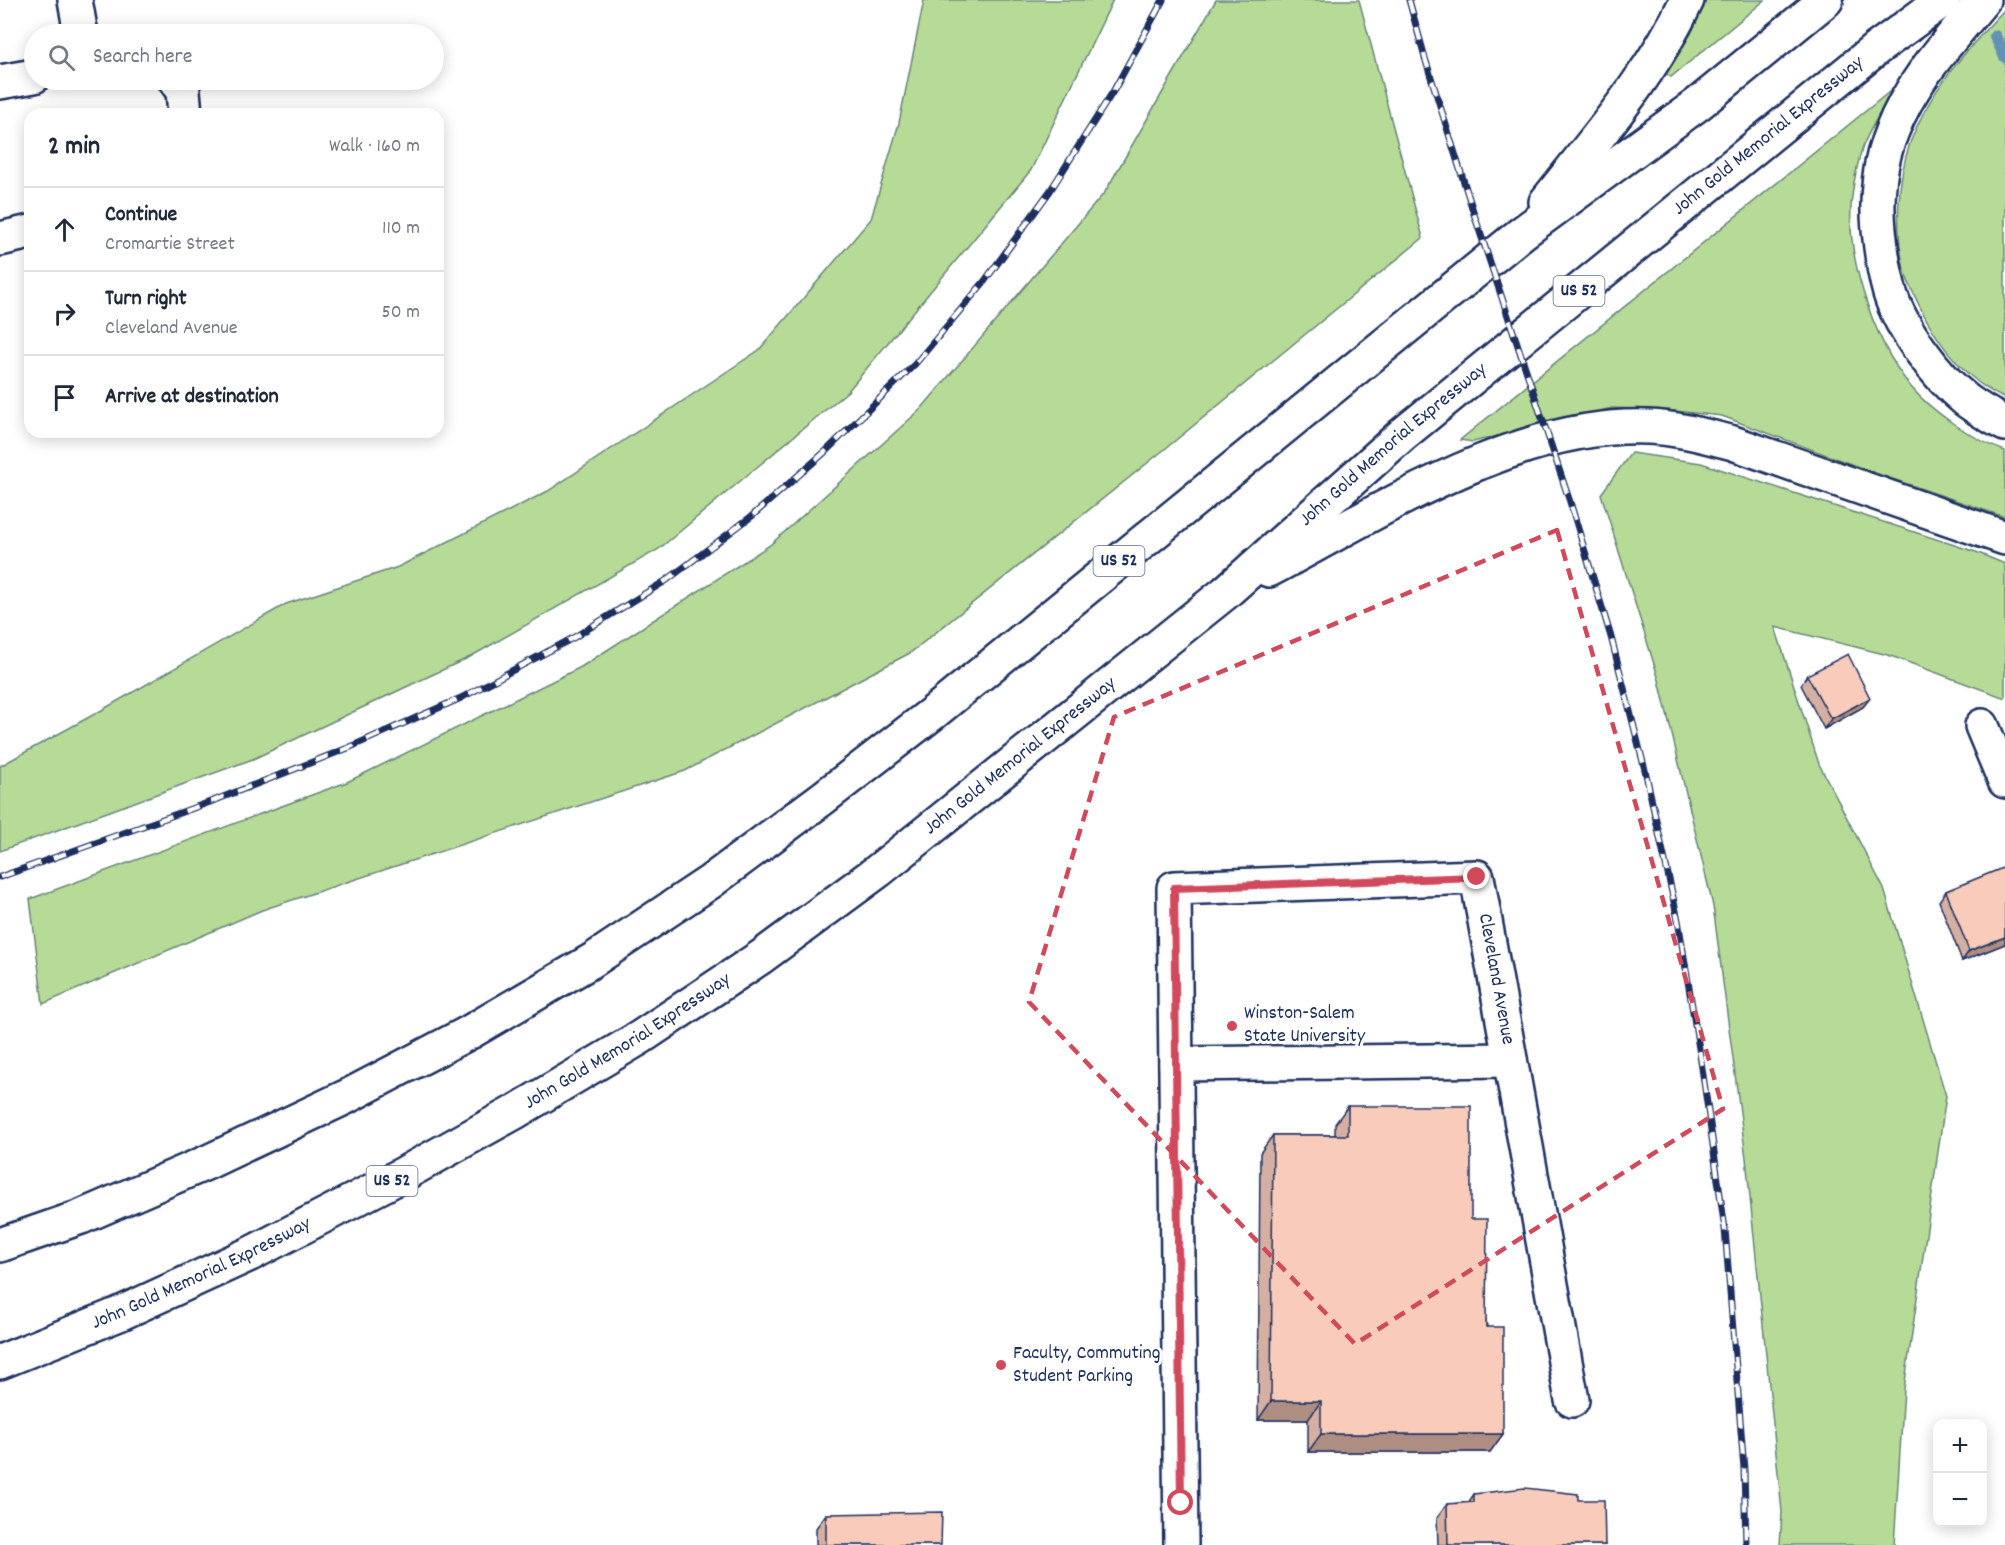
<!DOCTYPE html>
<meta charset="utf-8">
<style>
:root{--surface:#fff;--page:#f6f6f7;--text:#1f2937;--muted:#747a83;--line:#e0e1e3}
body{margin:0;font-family:Dekko,sans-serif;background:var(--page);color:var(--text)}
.controls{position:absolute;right:18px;bottom:18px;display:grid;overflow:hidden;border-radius:12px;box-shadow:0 3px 15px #0003}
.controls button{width:54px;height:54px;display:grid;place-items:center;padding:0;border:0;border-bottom:2px solid var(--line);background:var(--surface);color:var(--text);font:30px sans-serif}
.stop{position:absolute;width:18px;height:18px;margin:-14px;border:4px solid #d1495b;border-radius:50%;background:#fff}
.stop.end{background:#d1495b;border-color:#fff;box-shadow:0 2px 6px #0008}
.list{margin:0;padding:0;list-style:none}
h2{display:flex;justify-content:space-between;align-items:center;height:78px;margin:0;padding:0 24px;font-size:26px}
h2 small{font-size:20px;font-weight:400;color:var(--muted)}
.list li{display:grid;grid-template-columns:39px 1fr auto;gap:18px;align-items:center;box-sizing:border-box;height:84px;padding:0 24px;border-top:2px solid var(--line)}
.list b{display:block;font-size:22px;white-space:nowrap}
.list p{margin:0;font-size:20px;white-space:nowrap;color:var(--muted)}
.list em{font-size:20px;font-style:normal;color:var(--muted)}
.icon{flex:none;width:33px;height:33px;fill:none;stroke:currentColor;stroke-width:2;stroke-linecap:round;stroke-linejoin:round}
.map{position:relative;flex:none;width:2005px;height:1545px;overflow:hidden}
.search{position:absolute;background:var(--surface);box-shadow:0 3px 15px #0003;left:24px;top:24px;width:420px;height:66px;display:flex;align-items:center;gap:15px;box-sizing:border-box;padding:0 21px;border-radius:33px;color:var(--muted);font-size:22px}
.panel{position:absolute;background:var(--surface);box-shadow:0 3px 15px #0003;left:24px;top:108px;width:420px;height:330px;border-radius:18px}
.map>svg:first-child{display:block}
.green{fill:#b5db96;stroke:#68857a;stroke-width:1.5}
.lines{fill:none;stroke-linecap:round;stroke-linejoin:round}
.stream{stroke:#6293b7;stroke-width:12}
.minor-casing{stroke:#1b2f5e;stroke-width:38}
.highway-casing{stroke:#1b2f5e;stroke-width:38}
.minor{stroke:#fff;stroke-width:33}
.highway{stroke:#fff;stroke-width:33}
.rail-casing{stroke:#1b2f5e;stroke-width:7}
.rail{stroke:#fff;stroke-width:4.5;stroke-dasharray:14;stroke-linecap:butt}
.wall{fill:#d5afa1;stroke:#1b2f5e;stroke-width:1.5}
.shaded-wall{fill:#ae8e83;stroke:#1b2f5e;stroke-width:1.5}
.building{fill:#f8cbbb;stroke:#1b2f5e;stroke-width:1.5}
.route{stroke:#d1495b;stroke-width:8}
.marked{fill:none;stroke:#d1495b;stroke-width:4.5;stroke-dasharray:12 8;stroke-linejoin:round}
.poi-dot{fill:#d1495b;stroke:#fff;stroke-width:2}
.labels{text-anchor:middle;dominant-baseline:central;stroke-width:6;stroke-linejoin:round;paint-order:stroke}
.shield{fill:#fff;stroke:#5f6d8e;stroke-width:1.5}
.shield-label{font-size:18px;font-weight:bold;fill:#1b2f5e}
.street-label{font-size:20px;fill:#1b2f5e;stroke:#fff}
.poi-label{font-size:20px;fill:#1b2f5e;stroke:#fff;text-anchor:start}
</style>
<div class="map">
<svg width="2005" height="1545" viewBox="0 0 2005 1545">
<rect width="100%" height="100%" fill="#fff"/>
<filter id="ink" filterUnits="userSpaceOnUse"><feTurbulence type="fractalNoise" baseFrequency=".0167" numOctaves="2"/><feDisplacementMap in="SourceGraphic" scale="12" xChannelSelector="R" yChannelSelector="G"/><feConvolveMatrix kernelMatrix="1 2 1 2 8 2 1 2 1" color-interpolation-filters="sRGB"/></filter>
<g filter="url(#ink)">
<g class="green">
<path d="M924,0H1113L1031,170L848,391L659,549L470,657L253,759L0,851V766L102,710L286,604L398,567L548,491L759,350L871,219L899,123Z"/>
<path d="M1216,0H1359L1423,238L1165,449L910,653L685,771L262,910L43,1004L30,899L347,782L581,667L770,545L921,409L1105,192Z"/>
<path d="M1706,0H1765L1671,77L1665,73L1691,34Z"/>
<path d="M2005,9V399C1964,379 1937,343 1918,303C1913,292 1907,281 1904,269C1895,229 1897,181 1910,143C1929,91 1968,48 2005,9Z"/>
<path d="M1894,88C1884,108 1869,128 1862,149C1858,162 1855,176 1853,189C1842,250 1873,340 1911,387C1932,412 1974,440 2005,451V517L1875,473L1722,416L1666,410L1612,408L1473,442L1460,440Z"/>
<path d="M1631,453L1701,463L1976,552L2005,564V698L1888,655L1775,627L1819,764L1884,889L1946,1096L1904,1389L1894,1545H1780L1782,1512L1746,1158L1713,906L1659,680L1601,494Z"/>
</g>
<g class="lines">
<path class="stream" d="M1995,36L2005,57"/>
<g class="minor-casing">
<g id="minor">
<path d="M75,0L81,34"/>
<path d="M175,80L183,91L185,114"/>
<path d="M0,82L34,76"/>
<path d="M0,239L30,232"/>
<path d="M1982,726L2005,781"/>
<path d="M1176,1064L1510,1060"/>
<path id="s1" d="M1181,1545L1174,888L1477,877L1572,1400"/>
</g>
</g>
<g class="highway-casing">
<g id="highway">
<path d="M1983,0C1950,40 1911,81 1892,131C1879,161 1876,198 1879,230C1881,251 1884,272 1890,293C1901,329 1937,377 1966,400C1978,409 1992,417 2005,424"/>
<path d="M1546,202C1597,137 1652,75 1687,0"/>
<path d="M1269,570C1382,510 1518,422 1648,427C1677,428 1706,436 1733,443L2005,538"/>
<path d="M0,1245L81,1217L208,1162L346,1097L470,1032L593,960L710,882L823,798L933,713L1522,233L1698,104L1826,0"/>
<path id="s2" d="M0,1362L119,1314L250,1254L389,1182L515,1112L641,1037L761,957L878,871L1225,593L1402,435L1876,49L1943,0"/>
</g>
</g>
<use href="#minor" class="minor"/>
<use href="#highway" class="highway"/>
<g class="rail-casing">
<g id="rail">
<path d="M1409,0L1425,58L1474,214L1570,502L1611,637L1645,770L1678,920L1701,1061L1725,1229L1744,1469L1746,1545"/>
<path d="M0,877L213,801L348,748L461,698L573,638L667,580L752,516L825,452L915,364L984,282L1050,191L1114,90L1163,0"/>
</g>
</g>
<use href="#rail" class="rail"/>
</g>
<g class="wall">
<path d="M1807,675L1870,698L1863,707L1824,729L1801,685Z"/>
<path d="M2005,867V944L1962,961L1939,901L1946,891Z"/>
<path d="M1348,1106L1471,1219L1503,1434L1490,1452H1308V1420H1258L1260,1153L1273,1135H1335V1124Z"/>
<path d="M1474,1494L1578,1500L1605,1545H1438L1437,1518L1447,1504L1468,1503Z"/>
<path d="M826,1514L941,1545H816V1528Z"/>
</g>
<g class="shaded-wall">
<path d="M1870,698L1863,707L1824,729L1831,719Z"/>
<path d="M2005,937V944L1962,961L1969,951Z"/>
<path d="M1271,1401H1321L1308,1420H1258Z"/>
<path d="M1321,1434H1503L1490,1452H1308Z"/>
</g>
<g class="building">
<path d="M1848,654L1870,698L1831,719L1807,675Z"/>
<path d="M2005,867V937L1969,951L1946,891Z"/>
<path d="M1348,1106H1471V1219H1487L1486,1327H1503V1434H1321V1401H1271L1273,1135H1348Z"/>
<path d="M1525,1488L1578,1494V1500H1604L1605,1545H1448L1447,1504L1474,1502V1494Z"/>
<path d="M942,1512L941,1545H826V1514Z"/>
</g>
</g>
<g class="lines" filter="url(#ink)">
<path class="route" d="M1181,1503L1174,888L1477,877"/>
</g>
<path class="marked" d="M1557,530L1723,1109L1355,1344L1029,1002L1114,717Z"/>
<g class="poi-dot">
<circle cx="1232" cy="1026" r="6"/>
<circle cx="1001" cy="1365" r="6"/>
</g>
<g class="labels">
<g class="shield">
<rect x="1553.5" y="276" width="51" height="30" rx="4.5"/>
<rect x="1093.5" y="546" width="51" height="30" rx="4.5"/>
<rect x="366.5" y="1166" width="51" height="30" rx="4.5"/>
</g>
<g class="shield-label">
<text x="1579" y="291">US 52</text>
<text x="1119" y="561">US 52</text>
<text x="392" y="1181">US 52</text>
</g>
<g class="street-label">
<text stroke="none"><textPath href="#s2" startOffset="2164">John Gold Memorial Expressway</textPath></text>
<text stroke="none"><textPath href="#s2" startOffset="1678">John Gold Memorial Expressway</textPath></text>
<text stroke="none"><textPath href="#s2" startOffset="1192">John Gold Memorial Expressway</textPath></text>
<text stroke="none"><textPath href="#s1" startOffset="1064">Cleveland Avenue</textPath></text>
<text stroke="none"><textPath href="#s2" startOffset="706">John Gold Memorial Expressway</textPath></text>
<text stroke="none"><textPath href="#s2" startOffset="220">John Gold Memorial Expressway</textPath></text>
</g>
<g class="poi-label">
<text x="1244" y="1014">Winston-Salem<tspan x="1244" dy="23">State University</tspan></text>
<text x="1013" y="1354">Faculty, Commuting<tspan x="1013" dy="23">Student Parking</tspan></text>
</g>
</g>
</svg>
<div class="controls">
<button>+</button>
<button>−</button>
</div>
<div class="stop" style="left:1181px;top:1503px"></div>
<div class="stop end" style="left:1477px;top:877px"></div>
<div class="search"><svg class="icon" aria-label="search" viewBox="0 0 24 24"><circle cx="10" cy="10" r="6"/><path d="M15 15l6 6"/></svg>Search here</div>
<section class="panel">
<h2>2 min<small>Walk · 160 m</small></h2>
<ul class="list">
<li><svg class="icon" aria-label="ahead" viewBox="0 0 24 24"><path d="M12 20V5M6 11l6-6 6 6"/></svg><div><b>Continue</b><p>Cromartie Street</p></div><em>110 m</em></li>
<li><svg class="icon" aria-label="right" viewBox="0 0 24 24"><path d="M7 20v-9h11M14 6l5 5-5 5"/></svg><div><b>Turn right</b><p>Cleveland Avenue</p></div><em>50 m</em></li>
<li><svg class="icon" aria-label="arrive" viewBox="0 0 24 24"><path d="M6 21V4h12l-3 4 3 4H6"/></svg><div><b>Arrive at destination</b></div></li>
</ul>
</section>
</div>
